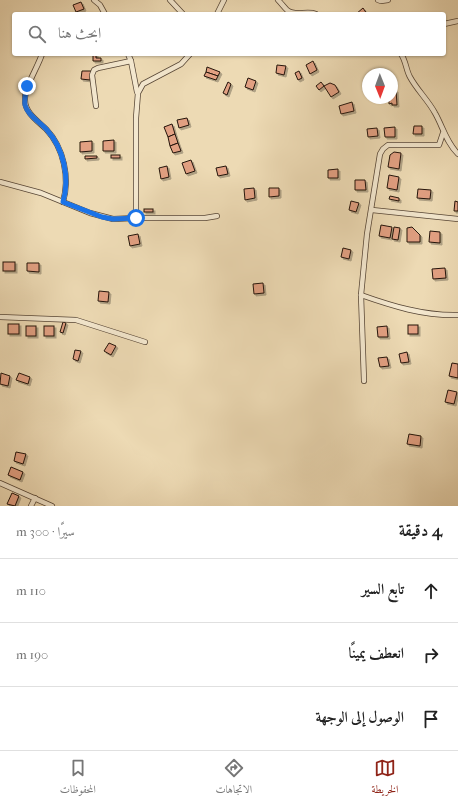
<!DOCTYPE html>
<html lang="ar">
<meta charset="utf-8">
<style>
:root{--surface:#fff;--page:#f2f2f2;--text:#222;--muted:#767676;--line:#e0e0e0;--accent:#8f2418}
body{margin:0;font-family:"IM FELL French Canon",Amiri,serif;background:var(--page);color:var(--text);direction:rtl}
.compass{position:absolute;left:362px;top:68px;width:36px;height:36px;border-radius:50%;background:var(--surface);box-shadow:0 1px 3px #0004;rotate:179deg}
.stop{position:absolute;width:12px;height:12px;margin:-9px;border:3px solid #1a73e8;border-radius:50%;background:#fff}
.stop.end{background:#1a73e8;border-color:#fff;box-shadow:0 1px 4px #0008}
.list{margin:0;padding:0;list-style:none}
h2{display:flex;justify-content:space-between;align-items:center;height:52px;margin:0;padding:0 16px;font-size:17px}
h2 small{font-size:13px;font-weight:400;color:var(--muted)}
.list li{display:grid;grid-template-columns:26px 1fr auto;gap:12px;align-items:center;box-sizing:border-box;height:64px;padding:0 16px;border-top:1px solid var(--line)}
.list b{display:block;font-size:15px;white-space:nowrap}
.list em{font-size:13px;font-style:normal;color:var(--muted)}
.icon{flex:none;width:22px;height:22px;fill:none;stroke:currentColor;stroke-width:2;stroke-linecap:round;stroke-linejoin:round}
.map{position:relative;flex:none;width:458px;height:506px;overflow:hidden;direction:ltr}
.search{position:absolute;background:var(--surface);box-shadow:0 1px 3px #0004;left:12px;right:12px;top:12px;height:44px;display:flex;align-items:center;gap:10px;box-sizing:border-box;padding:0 14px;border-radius:4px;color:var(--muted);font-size:15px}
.sheet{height:244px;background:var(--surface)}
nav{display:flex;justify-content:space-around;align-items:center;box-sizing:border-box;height:56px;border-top:1px solid var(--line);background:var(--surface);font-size:11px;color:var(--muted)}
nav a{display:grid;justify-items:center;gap:2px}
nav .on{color:var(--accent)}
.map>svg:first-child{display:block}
.building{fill:#e2a082;stroke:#23130b;filter:url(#shadow)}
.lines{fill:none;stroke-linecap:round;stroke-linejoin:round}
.minor-casing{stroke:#564535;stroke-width:6}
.minor{stroke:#f3e7ce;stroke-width:4.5}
.route{stroke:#1a73e8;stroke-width:5}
</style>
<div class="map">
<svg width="458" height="506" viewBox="0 0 458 506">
<defs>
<filter id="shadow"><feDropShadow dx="2" dy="2" stdDeviation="0" flood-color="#0004"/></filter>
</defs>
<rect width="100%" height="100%" fill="#eddab4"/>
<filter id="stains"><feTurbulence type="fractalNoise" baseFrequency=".005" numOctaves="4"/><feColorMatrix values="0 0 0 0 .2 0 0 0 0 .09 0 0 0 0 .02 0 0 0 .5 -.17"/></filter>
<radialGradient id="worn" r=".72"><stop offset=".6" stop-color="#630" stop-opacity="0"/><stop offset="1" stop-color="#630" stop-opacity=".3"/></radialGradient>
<g class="building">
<path d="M81,2L84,9L76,12L73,5Z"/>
<path d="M363,8L367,14H356Z"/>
<path d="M93,54H96V58H101V61H93Z"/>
<path d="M313,61L317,70L310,74L306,65Z"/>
<path d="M277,65L286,66L284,75L276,73Z"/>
<path d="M207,67L220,72L218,76L206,72Z"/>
<path d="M82,71H91L90,80L81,79Z"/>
<path d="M299,71L302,78L298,80L295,73Z"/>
<path d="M206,72L218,76L216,80L204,76Z"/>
<path d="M248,78L256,81L253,90L245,87Z"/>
<path d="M228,82L231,84L227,95L223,93Z"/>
<path d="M321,82L324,86L319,90L316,86Z"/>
<path d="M330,83L335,85L339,92L331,97L324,86Z"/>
<path d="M396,90L397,105H392V103L389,104V98H392V91Z"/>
<path d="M352,102L354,111L341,114L339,106Z"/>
<path d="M187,118L189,125L179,128L177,120Z"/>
<path d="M172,124L175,134L168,137L164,127Z"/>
<path d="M414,126H422V134H413Z"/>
<path d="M395,127V137H385L384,128Z"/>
<path d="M377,128L378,136L368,137L367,129Z"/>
<path d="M175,134L178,143L170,146L168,137Z"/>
<path d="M114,140V151H103V141Z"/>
<path d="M92,141V151L80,152V142Z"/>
<path d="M178,143L181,151L173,153L170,146Z"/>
<path d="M394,152L401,153L399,169L388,167L390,155Z"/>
<rect x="111" y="155" width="9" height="3"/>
<path d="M85,156H97V158L85,159Z"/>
<path d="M191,160L195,171L186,174L182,163Z"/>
<path d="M167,166L169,177L161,179L159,168Z"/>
<path d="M226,166L228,174L218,176L216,168Z"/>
<path d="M338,169V178H328V170Z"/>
<path d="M389,175L399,177L397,190L387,188Z"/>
<path d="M355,180H365L366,190H355Z"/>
<path d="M254,188L255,198L245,200L244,189Z"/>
<path d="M269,188H279V196L269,197Z"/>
<path d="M418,189L431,190L430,199L417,198Z"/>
<path d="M390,196L399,198V201L389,199Z"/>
<path d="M351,201L359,203L356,212L349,210Z"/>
<path d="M455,201L458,202V211H454Z"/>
<rect x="144" y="209" width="9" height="3"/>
<path d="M381,225L392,227L390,238L379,236Z"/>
<path d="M394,227L400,228L398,240L392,239Z"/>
<path d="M412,227L420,235V242H407V228Z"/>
<path d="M430,231L440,232V243L429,242Z"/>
<path d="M138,234L140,244L130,246L128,236Z"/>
<path d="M343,248L351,250L349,259L341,257Z"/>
<rect x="3" y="262" width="12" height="9"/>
<path d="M27,263H39V272L27,271Z"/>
<path d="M445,268L446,278L433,279L432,269Z"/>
<path d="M263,283L264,293L254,294L253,284Z"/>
<path d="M99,291L109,292L108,302L98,301Z"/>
<path d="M63,322L66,323L63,333L60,332Z"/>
<rect x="8" y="324" width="11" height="10"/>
<rect x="408" y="325" width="10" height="9"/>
<rect x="26" y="326" width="10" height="10"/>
<rect x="44" y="326" width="10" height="10"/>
<path d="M387,326L388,337H378L377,327Z"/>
<path d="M109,343L116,346L111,355L104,351Z"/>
<path d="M75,350L81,351L78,361L73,359Z"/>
<path d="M407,352L409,362L401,363L399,354Z"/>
<path d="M387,357L389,366L380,367L378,358Z"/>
<path d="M452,363L458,364V378L449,376Z"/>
<path d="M1,373L10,376L8,386L0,384Z"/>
<path d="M19,373L30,377L28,384L16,380Z"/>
<path d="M448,390L457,392L454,404L445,402Z"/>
<path d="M409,434L421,436L420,446L407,444Z"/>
<path d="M16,452L26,454L23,464L14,461Z"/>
<path d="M11,467L23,472L20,480L8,475Z"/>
<path d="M12,493L19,496L15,506L7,504Z"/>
</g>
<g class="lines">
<g class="minor-casing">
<g id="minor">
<path d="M94,0L100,5L105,14"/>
<path d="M170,0L183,14"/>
<path d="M278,0C281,3 284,7 287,10C295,17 307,10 316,14"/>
<path d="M378,0L381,1L388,0"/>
<path d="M217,14L224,0"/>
<path d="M444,24L458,21"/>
<path d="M42,54C38,67 24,88 25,100C25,113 38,121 46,129C64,148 70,178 63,202"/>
<path d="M128,54L131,61L137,92"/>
<path d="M401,54C406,61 406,70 410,77C417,90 428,100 435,113C443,127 446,142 458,154"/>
<path d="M96,106L92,75L94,70L98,68L131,61"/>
<path d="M0,182L41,193L90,213L113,219L136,218H205L217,216"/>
<path d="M372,210L458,219"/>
<path d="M136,218V118L138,93L143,84L181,64L190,54"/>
<path d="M361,295C392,306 424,316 458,315"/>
<path d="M0,317L76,320L145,342"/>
<path d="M364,381L361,295L367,234L380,154L383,149L388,145H439L443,133"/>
<path d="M0,483L52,506"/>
<path d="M31,506L35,498"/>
</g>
</g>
<use href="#minor" class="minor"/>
</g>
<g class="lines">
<path class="route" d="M27,86C26,92 24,99 25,105C28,116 40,122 47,130C64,149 70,178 63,202L102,217L113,219L136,218"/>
</g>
<rect width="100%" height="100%" filter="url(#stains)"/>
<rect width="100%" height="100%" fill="url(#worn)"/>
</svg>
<svg class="compass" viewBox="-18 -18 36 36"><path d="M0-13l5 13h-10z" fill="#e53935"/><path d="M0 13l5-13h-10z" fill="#767676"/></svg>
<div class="stop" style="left:136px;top:218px"></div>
<div class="stop end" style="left:27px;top:86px"></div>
<div class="search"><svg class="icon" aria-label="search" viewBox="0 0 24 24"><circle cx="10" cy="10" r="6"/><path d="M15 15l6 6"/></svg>ابحث هنا</div>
</div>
<section class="sheet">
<h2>4 دقيقة<small>سيرًا · 300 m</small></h2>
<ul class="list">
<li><svg class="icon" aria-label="ahead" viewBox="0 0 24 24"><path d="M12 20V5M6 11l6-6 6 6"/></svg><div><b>تابع السير</b></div><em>110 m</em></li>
<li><svg class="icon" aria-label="right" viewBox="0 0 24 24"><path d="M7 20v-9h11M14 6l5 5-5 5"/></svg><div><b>انعطف يمينًا</b></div><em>190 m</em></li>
<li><svg class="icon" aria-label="arrive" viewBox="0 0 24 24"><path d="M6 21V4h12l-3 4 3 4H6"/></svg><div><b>الوصول إلى الوجهة</b></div></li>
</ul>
</section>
<nav>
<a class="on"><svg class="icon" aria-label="map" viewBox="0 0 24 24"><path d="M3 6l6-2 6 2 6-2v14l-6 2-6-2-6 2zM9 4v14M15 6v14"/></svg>الخريطة</a>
<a><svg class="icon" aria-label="directions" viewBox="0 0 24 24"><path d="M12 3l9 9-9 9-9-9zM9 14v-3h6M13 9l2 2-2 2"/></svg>الاتجاهات</a>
<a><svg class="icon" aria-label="saved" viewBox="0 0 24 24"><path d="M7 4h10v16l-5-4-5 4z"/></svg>المحفوظات</a>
</nav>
